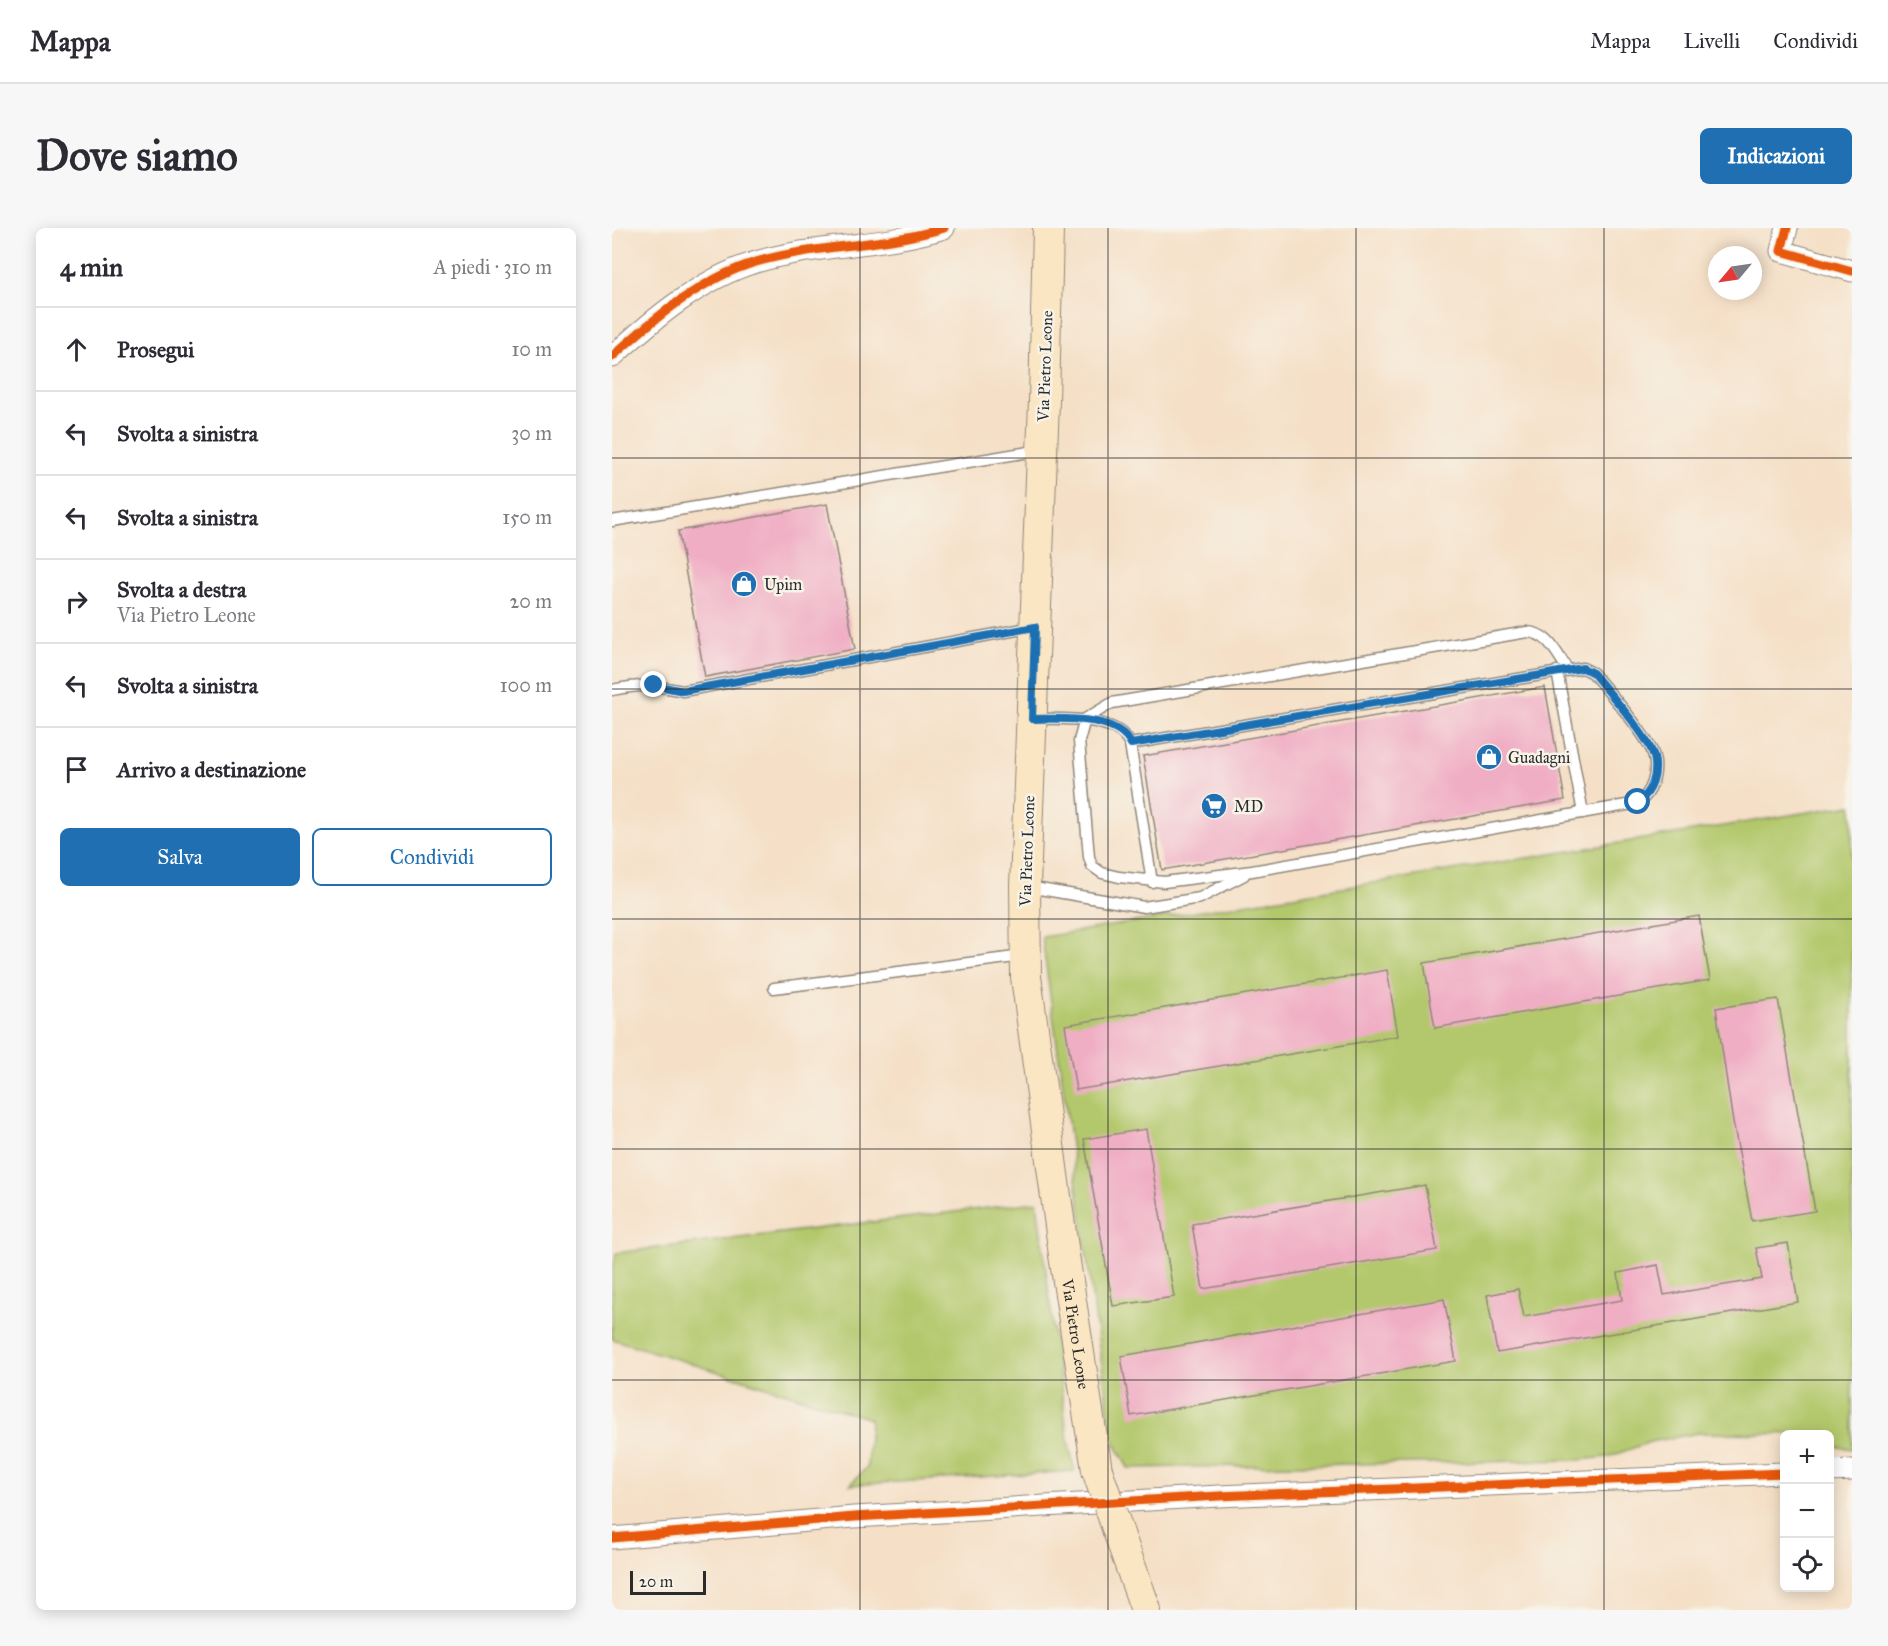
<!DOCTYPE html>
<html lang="it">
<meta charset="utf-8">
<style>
:root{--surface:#fff;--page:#f7f7f7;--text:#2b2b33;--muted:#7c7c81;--line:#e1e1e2;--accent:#1f6fb2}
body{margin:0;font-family:"IM FELL Great Primer",serif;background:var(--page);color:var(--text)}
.controls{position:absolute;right:18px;bottom:18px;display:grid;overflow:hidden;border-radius:9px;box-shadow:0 3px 15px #0003}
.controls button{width:54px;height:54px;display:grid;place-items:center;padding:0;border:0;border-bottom:2px solid var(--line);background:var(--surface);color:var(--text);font:30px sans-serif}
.compass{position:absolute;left:1096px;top:18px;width:54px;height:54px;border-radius:50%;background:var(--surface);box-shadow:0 3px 15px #0003;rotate:241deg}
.scale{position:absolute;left:18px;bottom:15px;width:76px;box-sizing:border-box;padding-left:6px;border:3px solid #2b2b2b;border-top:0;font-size:16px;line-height:21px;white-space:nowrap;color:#2b2b2b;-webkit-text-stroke:4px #f7f3e8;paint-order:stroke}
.stop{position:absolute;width:18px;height:18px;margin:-14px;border:4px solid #1f6fb2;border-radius:50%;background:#fff}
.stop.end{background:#1f6fb2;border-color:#fff;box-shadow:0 2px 6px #0008}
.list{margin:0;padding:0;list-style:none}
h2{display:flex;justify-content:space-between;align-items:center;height:78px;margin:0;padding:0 24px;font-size:26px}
h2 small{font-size:20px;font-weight:400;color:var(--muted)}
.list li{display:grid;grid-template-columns:39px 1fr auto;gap:18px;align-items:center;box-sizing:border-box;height:84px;padding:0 24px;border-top:2px solid var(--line)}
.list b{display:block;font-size:22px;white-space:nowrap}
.list p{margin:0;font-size:20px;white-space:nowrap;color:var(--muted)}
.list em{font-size:20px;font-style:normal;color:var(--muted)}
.actions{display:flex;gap:12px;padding:18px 24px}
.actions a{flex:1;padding:14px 0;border:2px solid var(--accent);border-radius:9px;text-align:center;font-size:21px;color:var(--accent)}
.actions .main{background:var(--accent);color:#fff}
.icon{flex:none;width:33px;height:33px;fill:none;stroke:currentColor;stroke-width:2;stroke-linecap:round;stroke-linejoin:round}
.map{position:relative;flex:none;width:1240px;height:1382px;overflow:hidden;border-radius:9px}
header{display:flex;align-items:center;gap:36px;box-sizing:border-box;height:84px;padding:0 30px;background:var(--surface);border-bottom:2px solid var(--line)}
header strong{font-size:28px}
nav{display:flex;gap:33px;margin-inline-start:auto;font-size:21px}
.intro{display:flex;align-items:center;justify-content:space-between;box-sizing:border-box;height:144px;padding:0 36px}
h1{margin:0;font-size:42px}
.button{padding:15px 27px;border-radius:9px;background:var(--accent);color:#fff;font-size:21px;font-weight:700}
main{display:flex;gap:36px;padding:0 36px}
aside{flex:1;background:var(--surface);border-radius:9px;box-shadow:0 3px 15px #0003}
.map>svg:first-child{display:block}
.green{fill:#b3c86c;stroke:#6f7a4c;stroke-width:1.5}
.building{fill:#f0aec5}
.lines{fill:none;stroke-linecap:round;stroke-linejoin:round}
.service-casing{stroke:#908679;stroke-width:13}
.minor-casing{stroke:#908679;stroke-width:23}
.secondary-casing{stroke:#908679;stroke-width:32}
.service{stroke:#fff;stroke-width:10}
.minor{stroke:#fff;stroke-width:21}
.secondary{stroke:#fbe6c4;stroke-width:30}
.secondary-bridge-casing{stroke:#908679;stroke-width:32;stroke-linecap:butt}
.secondary-bridge{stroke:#fbe6c4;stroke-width:30}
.cycleway-casing{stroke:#f7f3e8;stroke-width:13}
.cycleway{stroke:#e8590c;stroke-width:9}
.route{stroke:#1f6fb2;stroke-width:8}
.grid{fill:none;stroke:#2b2b2b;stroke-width:1.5;stroke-opacity:0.55}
.labels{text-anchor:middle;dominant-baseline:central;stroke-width:5;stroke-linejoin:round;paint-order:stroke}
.street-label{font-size:16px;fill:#2b2b2b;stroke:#f7f3e8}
.poi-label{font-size:16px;fill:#2b2b2b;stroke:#f7f3e8;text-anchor:start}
</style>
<header>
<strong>Mappa</strong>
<nav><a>Mappa</a><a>Livelli</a><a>Condividi</a></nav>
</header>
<div class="intro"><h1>Dove siamo</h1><a class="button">Indicazioni</a></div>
<main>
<aside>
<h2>4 min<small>A piedi · 310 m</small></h2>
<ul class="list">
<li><svg class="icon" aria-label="ahead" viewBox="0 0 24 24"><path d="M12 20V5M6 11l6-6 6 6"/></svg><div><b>Prosegui</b></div><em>10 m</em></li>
<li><svg class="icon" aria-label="left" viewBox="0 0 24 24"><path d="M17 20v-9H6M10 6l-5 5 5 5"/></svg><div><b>Svolta a sinistra</b></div><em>30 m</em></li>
<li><svg class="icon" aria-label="left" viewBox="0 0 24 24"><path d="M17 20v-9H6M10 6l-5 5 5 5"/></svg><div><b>Svolta a sinistra</b></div><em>150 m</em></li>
<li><svg class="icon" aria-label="right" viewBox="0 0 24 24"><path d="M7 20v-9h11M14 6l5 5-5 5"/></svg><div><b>Svolta a destra</b><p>Via Pietro Leone</p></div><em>20 m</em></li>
<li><svg class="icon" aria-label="left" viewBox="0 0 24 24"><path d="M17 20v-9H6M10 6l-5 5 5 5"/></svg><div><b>Svolta a sinistra</b></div><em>100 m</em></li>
<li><svg class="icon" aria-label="arrive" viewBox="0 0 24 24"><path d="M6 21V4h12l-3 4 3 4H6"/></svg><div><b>Arrivo a destinazione</b></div></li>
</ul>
<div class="actions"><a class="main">Salva</a><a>Condividi</a></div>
</aside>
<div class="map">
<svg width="1240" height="1382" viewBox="0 0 1240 1382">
<rect width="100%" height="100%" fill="#f7f3e8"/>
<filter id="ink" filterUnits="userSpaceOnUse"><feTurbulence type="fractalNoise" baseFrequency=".0167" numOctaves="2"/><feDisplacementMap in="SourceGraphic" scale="12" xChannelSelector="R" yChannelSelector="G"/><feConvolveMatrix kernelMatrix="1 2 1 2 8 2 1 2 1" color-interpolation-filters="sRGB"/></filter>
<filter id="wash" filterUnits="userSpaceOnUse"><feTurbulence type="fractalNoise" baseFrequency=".008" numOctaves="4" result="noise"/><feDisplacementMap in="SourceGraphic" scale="24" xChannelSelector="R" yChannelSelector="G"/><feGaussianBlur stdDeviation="1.35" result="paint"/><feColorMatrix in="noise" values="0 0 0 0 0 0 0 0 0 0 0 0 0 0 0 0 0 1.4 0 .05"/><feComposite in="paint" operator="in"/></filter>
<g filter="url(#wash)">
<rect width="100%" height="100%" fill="#f5e0c7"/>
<g class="green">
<path d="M1240,577V1221L1218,1218V1206L1086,1205L1038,1214L996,1229L967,1232L516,1240L500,1210L430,709Z"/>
<path d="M425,974L456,1213L463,1243L238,1257L255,1239L258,1191L0,1111V1046L4,1025Z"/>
</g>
<g id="blocks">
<g class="building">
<path d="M215,276L243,421L93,449L66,303Z"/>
<path d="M933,459L953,572L550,642L531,528Z"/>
<path d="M1087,688L1098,752L823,800L812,735Z"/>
<path d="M775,742L786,808L464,862L453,797Z"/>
<path d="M1166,771L1203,983L1140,993L1120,888L1104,780Z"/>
<path d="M534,901L562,1069L501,1078L472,911Z"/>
<path d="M813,957L825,1022L591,1061L580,996Z"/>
<path d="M1176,1015L1186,1074L885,1125L875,1067L906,1061L912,1089L1010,1072L1006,1045L1046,1037L1052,1067L1150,1051L1144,1020Z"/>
<path d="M832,1071L844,1133L519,1188L509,1128Z"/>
</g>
</g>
</g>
<g filter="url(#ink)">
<use href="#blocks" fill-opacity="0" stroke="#908679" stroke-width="1.5"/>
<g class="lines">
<g class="service-casing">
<g id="service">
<path d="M0,293L429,222"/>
<path d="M945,443L971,585"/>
<path d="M0,462C29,456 42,457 71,463L422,399"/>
<path d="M421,491C449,491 505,487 518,516L540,654"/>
<path d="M518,516L971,440L981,445C995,463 1038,509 1042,529C1046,546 1040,565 1026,575L640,643L552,654L507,649L490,645L480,638L477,629L467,513L473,491L500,475L915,404C937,405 944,425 956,442"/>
<path d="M416,659L532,679L588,670L632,647"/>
<path d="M162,760L411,728"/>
</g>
</g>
<g class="minor-casing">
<g id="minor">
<path d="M1175,0L1169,23L1240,43"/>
<path d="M0,129C41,91 90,50 144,34C205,16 271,19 332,0"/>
<path d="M1218,1243L1240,1242"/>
<path d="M0,1310L242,1289L607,1268L1172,1245"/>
</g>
</g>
<g class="secondary-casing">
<g id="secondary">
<path id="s1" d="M436,0L432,174L413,658L414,749L452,1027L485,1242"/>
<path d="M506,1303L534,1382"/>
</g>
</g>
<use href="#service" class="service"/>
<use href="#minor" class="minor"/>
<use href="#secondary" class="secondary"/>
<g class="secondary-bridge-casing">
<path id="secondary-bridge" d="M485,1242L506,1303"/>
</g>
<use href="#secondary-bridge" class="secondary-bridge"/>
<g class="cycleway-casing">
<g id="cycleway">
<path d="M1175,0L1169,23L1240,43"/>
<path d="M0,129C41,91 90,50 144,34C205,16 271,19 332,0"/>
<path d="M0,1310L242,1289L607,1268L1172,1245"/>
</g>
</g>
<use href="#cycleway" class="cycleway"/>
</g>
</g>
<g class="lines" filter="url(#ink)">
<path class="route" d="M42,457L71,463L423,399L420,491C448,491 505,486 519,516L971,440L981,445C995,463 1037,508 1042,529C1046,546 1040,565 1026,574"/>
</g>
<path class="grid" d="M248,0V1382M496,0V1382M744,0V1382M992,0V1382M0,230H1240M0,461H1240M0,691H1240M0,921H1240M0,1152H1240"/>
<defs>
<g id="shop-disc" transform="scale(1.35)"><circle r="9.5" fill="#1f6fb2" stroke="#f7f3e8"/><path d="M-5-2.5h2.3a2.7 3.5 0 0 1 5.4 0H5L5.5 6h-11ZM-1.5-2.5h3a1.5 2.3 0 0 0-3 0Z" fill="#fff"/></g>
<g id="supermarket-disc" transform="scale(1.35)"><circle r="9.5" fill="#1f6fb2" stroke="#f7f3e8"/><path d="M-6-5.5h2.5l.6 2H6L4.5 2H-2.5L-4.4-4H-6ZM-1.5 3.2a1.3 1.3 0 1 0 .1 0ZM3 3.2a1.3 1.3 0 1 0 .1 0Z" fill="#fff"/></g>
</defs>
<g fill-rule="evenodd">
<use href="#shop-disc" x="132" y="356"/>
<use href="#shop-disc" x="877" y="529"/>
<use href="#supermarket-disc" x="602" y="578"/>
</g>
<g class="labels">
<g class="street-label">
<text transform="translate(433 138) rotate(-88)">Via Pietro Leone</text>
<text transform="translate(415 623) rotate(-88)">Via Pietro Leone</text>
<text stroke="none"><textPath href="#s1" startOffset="1110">Via Pietro Leone</textPath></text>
</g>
<g class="poi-label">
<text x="152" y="356">Upim</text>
<text x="896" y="529">Guadagni</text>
<text x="622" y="578">MD</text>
</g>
</g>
</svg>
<div class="controls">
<button>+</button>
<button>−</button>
<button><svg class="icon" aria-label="locate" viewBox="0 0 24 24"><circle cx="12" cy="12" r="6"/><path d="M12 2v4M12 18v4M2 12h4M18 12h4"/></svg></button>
</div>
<svg class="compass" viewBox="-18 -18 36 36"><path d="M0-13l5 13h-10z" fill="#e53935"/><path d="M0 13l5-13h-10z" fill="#7c7c81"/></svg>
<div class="scale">20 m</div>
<div class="stop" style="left:1026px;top:574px"></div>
<div class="stop end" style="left:42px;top:457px"></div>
</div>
</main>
